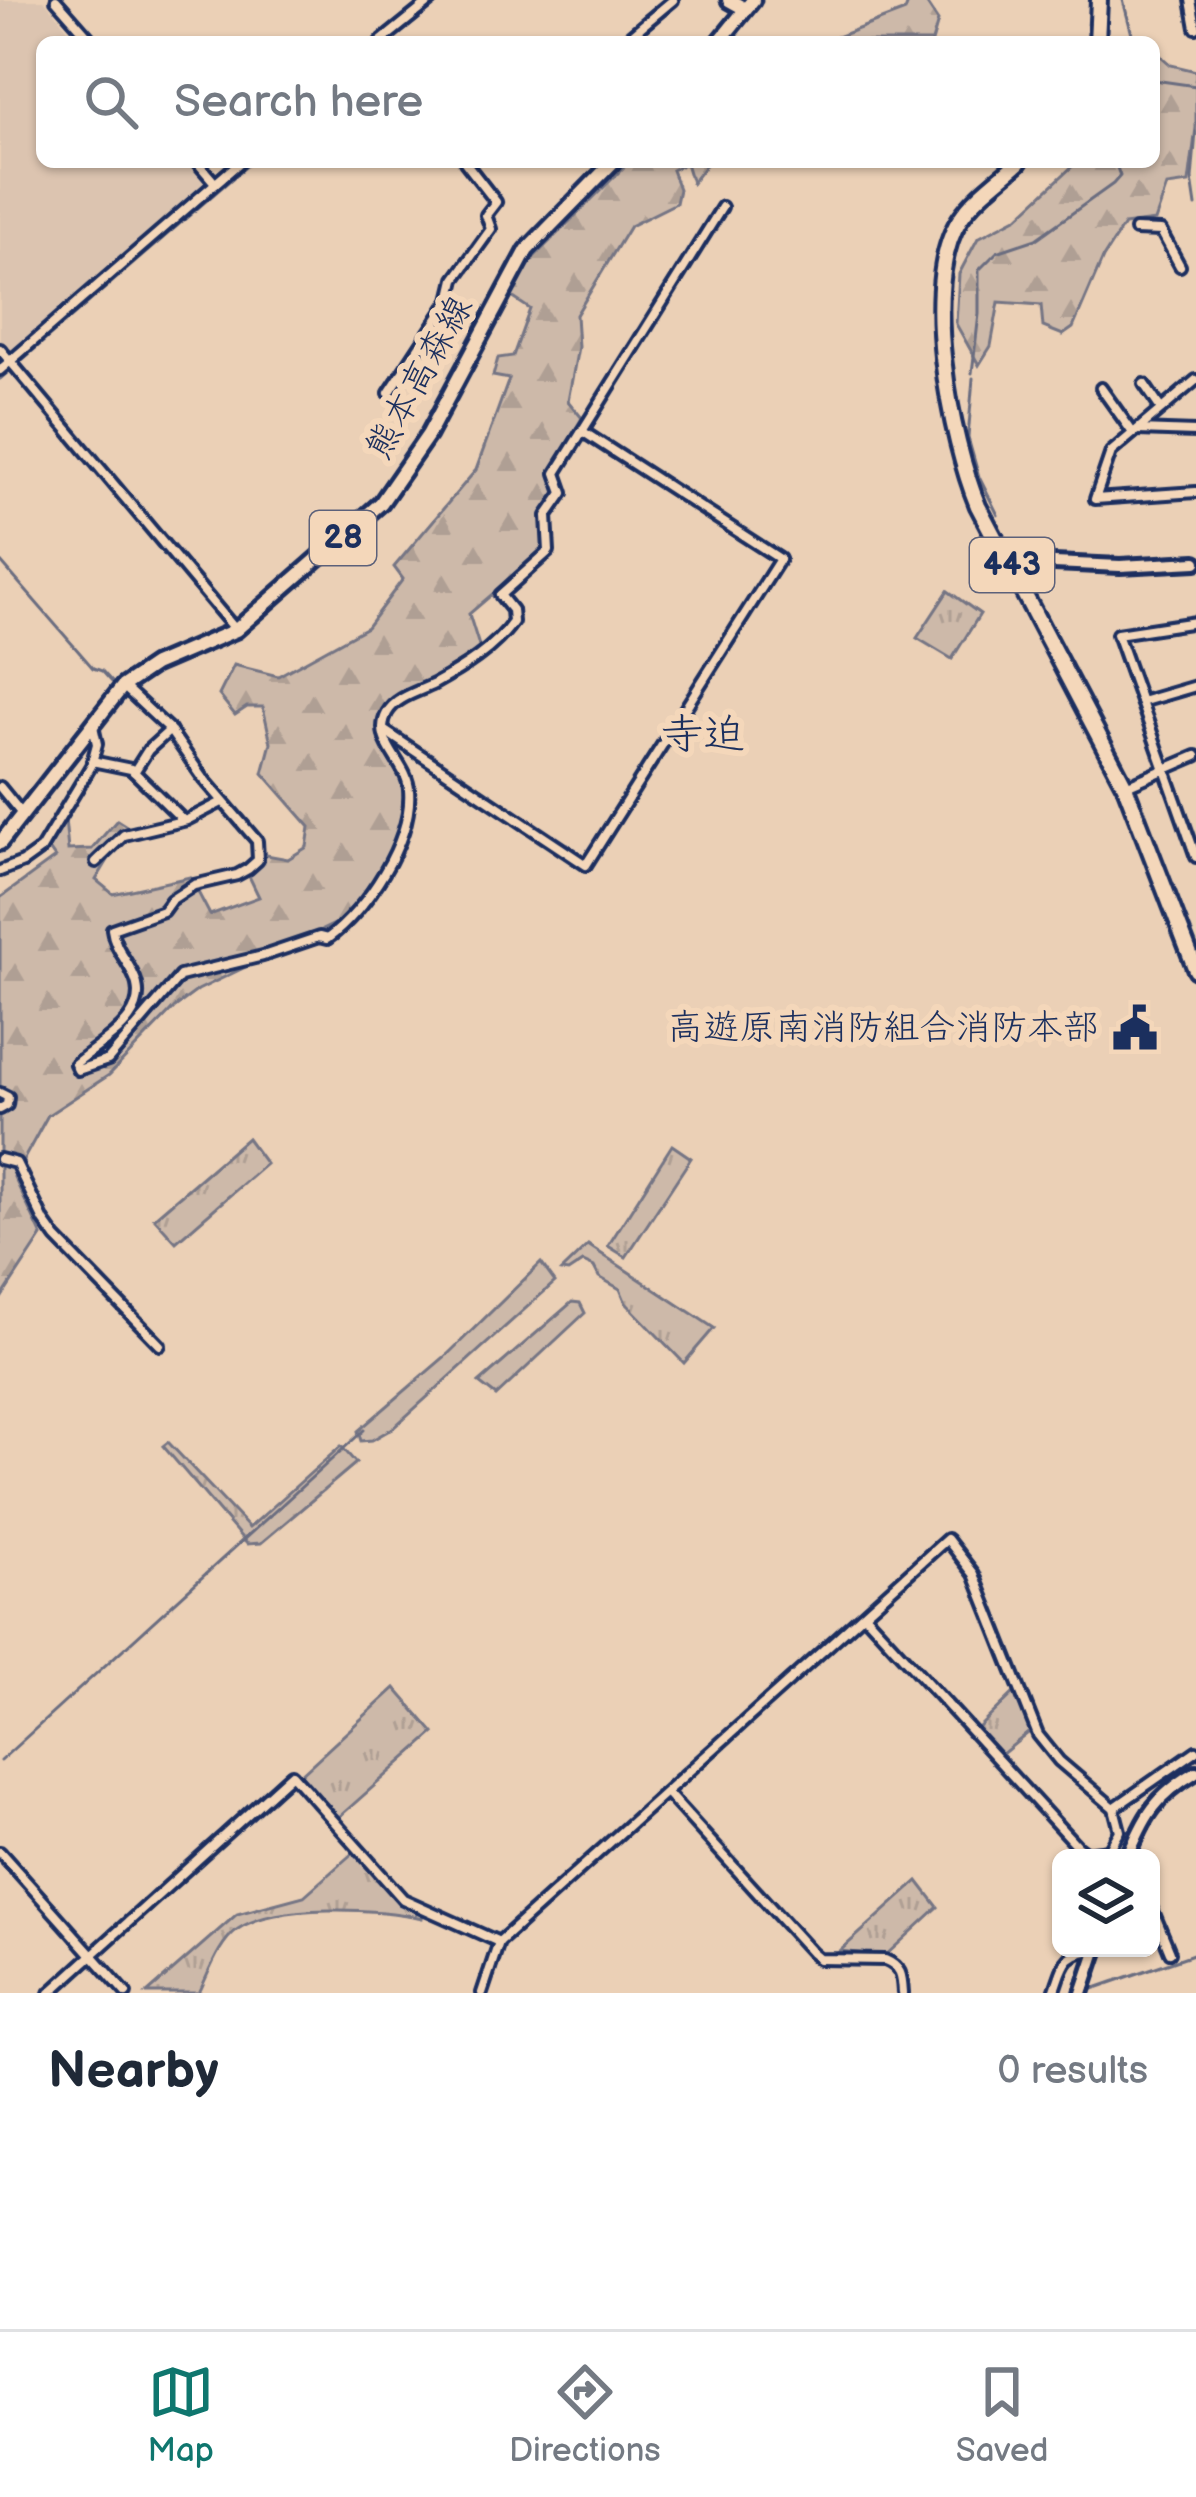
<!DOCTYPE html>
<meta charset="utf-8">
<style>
:root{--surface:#fff;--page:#f6f6f7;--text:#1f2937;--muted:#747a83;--line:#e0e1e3;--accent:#0f766e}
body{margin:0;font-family:"Balsamiq Sans","Klee One",sans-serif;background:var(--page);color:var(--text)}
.controls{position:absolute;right:36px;bottom:36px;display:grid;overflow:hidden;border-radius:18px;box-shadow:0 3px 9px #0004}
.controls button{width:108px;height:108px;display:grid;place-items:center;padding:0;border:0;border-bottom:3px solid var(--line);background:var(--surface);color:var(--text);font:60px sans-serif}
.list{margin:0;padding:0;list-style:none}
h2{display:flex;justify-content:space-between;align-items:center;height:156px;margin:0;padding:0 48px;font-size:51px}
h2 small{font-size:39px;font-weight:400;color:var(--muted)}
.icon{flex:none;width:66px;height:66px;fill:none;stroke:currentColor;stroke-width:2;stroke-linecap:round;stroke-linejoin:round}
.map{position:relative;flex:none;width:1196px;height:1993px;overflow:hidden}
.search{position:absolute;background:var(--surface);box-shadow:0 3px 9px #0004;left:36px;right:36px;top:36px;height:132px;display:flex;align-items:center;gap:30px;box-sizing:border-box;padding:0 42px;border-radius:18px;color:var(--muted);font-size:45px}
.sheet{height:336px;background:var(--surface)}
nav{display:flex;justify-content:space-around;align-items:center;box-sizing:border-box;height:168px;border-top:3px solid var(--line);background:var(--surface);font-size:33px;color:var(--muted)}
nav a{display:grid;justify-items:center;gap:6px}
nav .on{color:var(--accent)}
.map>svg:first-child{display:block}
.built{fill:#dcc4b0}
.grass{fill:url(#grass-tufts);stroke:#747484;stroke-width:3}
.forest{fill:url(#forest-firs);stroke:#747484;stroke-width:3}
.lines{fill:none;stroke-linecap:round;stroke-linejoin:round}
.stream{stroke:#6b6d80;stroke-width:3}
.street-casing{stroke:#1b2f5e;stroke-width:16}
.secondary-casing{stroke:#1b2f5e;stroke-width:20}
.primary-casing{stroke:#1b2f5e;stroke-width:21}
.highway-casing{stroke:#1b2f5e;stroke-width:22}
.street{stroke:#f4d7ba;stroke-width:8}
.secondary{stroke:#f4d7ba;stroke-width:10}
.primary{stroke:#f4d7ba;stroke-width:12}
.highway{stroke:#f4d7ba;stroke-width:14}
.labels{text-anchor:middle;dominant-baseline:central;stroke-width:12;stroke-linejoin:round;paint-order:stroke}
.shield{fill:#f4d7ba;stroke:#5c617a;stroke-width:3}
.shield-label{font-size:33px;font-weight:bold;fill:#1b2f5e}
.street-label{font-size:36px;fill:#1b2f5e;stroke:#f4d7ba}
.poi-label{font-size:36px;fill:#1b2f5e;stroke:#f4d7ba;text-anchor:end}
.quarter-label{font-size:42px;fill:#1b2f5e;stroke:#f4d7ba}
</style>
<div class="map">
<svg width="1196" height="1993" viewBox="0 0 1196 1993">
<defs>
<pattern id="grass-tufts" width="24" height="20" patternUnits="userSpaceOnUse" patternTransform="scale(3)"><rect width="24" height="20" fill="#cdb9a9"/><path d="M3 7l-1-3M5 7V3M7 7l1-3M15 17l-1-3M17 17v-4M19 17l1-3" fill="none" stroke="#af9f94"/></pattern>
<pattern id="forest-firs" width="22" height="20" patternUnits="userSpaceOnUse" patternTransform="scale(3)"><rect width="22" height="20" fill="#cdb9a9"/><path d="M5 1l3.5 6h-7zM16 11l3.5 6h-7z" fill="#af9f94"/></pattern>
</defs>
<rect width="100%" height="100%" fill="#ebd0b6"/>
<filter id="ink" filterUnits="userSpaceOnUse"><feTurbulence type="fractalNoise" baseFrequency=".00833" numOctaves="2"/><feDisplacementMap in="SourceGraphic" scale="24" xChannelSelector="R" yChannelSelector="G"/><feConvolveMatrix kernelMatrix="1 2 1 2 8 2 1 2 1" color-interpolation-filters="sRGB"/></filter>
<g filter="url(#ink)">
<path class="built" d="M0,0H44L76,39L42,42V162H186L206,184L10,356L0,344Z"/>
<g class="grass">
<path d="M948,591L980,614L952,659L917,638Z"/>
<path d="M247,1138L266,1164L176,1242L154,1218Z"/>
<path d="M672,1145L691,1158L626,1257L608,1246Z"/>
<path d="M588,1245L714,1328L684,1363L626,1303L620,1289L599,1277L594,1267L583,1262L568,1272L561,1271Z"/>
<path d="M541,1263L555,1282L393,1428L372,1440L361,1441L358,1431L448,1354Z"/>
<path d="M572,1302L580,1303L585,1313L496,1396L479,1383Z"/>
<path d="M168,1442L249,1528L341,1446L356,1463L261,1543L247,1544L163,1446Z"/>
<path d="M395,1688L434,1733L339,1817L299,1776Z"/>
<path d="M1017,1690L1033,1729L1001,1755L976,1730Z"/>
<path d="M355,1851L401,1903L423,1912L422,1918C379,1908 276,1903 238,1929C219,1942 209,1973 199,1993H147L237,1914L304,1896Z"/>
<path d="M918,1881L938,1907L885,1956L840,1951Z"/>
</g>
<g class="forest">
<path d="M909,0H924L938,21L932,42H824L905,11Z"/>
<path d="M1154,50L1171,65L1196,71V128L1189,183L1167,186L1155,221L1124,225L1103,258L1073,328L1063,335L1043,327L1041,305L999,302L991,346L979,365L956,324L959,274L978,238L1018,217L1077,162H1154Z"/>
<path d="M629,162H708L692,183L686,163L672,170L679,189L676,203L630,226L576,315L578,347L568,401L582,418L551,471L557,492L543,517L544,550L469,614L480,649L382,709L379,734L406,793L402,824L383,868L353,915L198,990L175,1007L109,1075L48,1115L14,1177L42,1236L0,1300V898L55,858L46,845L65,819L68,850L92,849L117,820L128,827L96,880L113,894L190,877L210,915L259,897L248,874L267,855L288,859L307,847L310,827L263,773L271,743L263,707H247L235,715L219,695L234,665L278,676L367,627L403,579L394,567L476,470L509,379L493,376L498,358L513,356L530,309L509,295L534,257Z"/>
</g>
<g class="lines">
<g class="stream">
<path d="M1123,0L1134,42"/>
<path d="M389,42L441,0"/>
<path d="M1154,80L1196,86"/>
<path d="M1196,132L1192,179L1196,206"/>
<path d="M972,373L979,314V270L997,252L1036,239L1113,184L1120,176L1115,162"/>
<path d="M973,378L968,438L979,477L998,515"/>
<path d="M0,379L251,162"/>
<path d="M0,561L93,668L102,671L112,682"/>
<path d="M0,1761L364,1430"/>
<path d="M1087,1991L1196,1953"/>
</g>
<g class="street-casing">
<g id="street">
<path d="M56,0L93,42"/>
<path d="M1191,0L1196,28"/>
<path d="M380,42L432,0"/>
<path d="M623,42L673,0"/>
<path d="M197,162L215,183"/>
<path d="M1135,230L1161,231L1180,266"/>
<path d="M0,349L235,629"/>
<path d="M0,370L240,162"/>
<path d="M1196,380L1111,452L1095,499L1196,492"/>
<path d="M1144,384L1161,409"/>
<path d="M1101,388L1133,433"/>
<path d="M389,393L450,300L455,279L491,229L486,215L496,202L465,162"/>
<path d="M1138,430L1196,432"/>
<path d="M1196,622L1117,634L1196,857"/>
<path d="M123,686L169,729L203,778L257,841L258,860L248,869L237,875L194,885L171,900L163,911L112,929C114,947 126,959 133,974C155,1017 100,1042 75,1064L78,1070L108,1060L180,976L263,956L319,937L327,939C366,911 413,840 409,790C408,763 371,742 387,713C396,697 418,692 434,684C463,668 494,649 513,622L512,610L500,595L549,551L547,516L563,493L556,473L722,207"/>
<path d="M1141,702L1196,686"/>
<path d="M385,731L586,865L780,559L582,431"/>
<path d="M92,761L131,769L182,819"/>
<path d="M134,772L148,750L170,730"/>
<path d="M1126,786L1196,756"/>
<path d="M0,787L22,814"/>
<path d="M96,862L124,835L187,820L222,802"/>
<path d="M0,871L23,862L41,849L91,766L97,744L93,726"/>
<path d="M0,1093L8,1097L7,1105L0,1109"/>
<path d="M0,1159L16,1163L44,1221L56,1238L160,1345"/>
<path d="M865,1615L1077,1846L1086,1853L1109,1850L1127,1858"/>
<path d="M667,1793L812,1953L819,1959L885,1960C902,1967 902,1976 903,1993"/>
<path d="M1114,1808L1196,1751"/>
<path d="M0,1852L126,1993"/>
<path d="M1151,1906L1170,1952"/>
<path d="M50,1993L292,1774L403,1899L499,1942"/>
<path d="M482,1993L499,1942L947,1539L974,1574L1038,1735L1059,1761L1114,1808L1120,1831L1109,1850"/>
<path d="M1054,1993C1064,1966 1063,1951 1097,1950"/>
</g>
</g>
<g class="secondary-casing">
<g id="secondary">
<path d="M1010,561L1120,566L1196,562"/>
<path d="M1026,591L1032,571L1045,564"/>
<path d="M1127,1858C1146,1815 1154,1797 1196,1772"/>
<path d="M1082,1993L1097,1948"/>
</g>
</g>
<g class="primary-casing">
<g id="primary">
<path d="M729,0L745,9"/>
<path d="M719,42L753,0"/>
<path d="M0,843L123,686L154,665L236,630L381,503L428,435L527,250L613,162"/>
</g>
</g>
<g class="highway-casing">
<g id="highway">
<path d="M1097,42L1099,0"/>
<path d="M1019,162C1000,179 974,197 960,219C919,282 951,441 978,506L1125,786L1196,970"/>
</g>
</g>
<use href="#street" class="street"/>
<use href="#secondary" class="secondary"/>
<use href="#primary" class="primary"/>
<use href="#highway" class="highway"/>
</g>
</g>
<defs>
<g id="civic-bare" transform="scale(3.6)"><path d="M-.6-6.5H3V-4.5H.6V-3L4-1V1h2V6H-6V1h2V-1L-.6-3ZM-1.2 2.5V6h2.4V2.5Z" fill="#1b2f5e" stroke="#f4d7ba" stroke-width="2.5" paint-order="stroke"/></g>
</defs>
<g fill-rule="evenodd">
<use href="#civic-bare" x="1135" y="1028"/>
</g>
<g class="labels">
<g class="shield">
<rect x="310" y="511" width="66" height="54" rx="9"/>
<rect x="970" y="538" width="84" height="54" rx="9"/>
</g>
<g class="shield-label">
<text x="343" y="538">28</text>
<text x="1012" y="565">443</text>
</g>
<g class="street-label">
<text transform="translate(420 378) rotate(-61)">熊本高森線</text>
</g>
<g class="poi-label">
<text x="1099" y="1028">高遊原南消防組合消防本部</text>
</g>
<g class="quarter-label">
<text x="703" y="735">寺迫</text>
</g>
</g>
</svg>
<div class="controls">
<button><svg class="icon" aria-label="layers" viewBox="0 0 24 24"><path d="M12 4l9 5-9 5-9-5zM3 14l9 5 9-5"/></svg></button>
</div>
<div class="search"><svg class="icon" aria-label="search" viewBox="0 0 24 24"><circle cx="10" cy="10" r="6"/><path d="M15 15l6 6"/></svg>Search here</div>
</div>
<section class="sheet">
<h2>Nearby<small>0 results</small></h2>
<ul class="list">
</ul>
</section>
<nav>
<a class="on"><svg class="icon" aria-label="map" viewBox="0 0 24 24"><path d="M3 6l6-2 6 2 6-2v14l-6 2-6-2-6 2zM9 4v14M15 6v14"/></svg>Map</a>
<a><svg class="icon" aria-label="directions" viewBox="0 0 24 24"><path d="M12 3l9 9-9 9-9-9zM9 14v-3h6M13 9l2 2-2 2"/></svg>Directions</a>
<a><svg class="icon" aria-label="saved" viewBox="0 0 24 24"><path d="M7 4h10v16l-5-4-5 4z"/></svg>Saved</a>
</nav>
